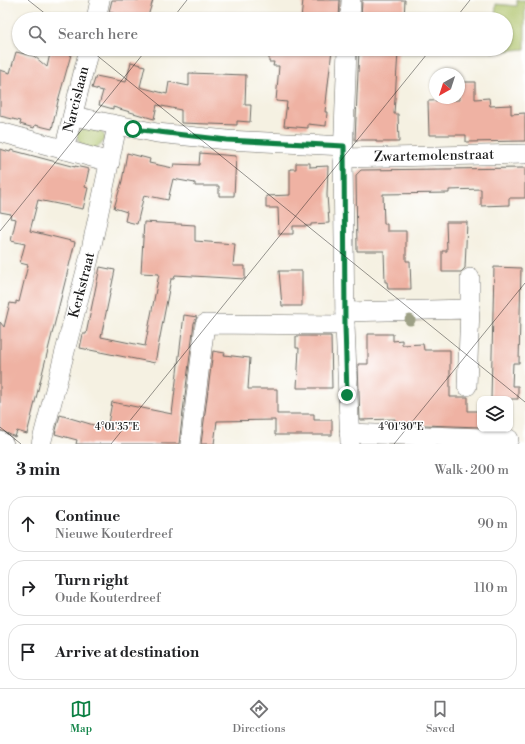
<!DOCTYPE html>
<meta charset="utf-8">
<style>
:root{--surface:#fff;--page:#f6f6f6;--text:#202124;--muted:#757577;--line:#e0e0e0;--accent:#0b8043}
body{margin:0;font-family:"Libre Bodoni",serif;background:var(--page);color:var(--text)}
.controls{position:absolute;right:12px;bottom:12px;display:grid;overflow:hidden;border-radius:8px;box-shadow:0 1px 3px #0004}
.controls button{width:36px;height:36px;display:grid;place-items:center;padding:0;border:0;border-bottom:1px solid var(--line);background:var(--surface);color:var(--text);font:20px sans-serif}
.compass{position:absolute;left:429px;top:68px;width:36px;height:36px;border-radius:50%;background:var(--surface);box-shadow:0 1px 3px #0004;rotate:219deg}
.stop{position:absolute;width:12px;height:12px;margin:-9px;border:3px solid #0b8043;border-radius:50%;background:#fff}
.stop.end{background:#0b8043;border-color:#fff;box-shadow:0 1px 4px #0008}
.list{margin:0;padding:0;list-style:none}
h2{display:flex;justify-content:space-between;align-items:center;height:52px;margin:0;padding:0 16px;font-size:17px}
h2 small{font-size:13px;font-weight:400;color:var(--muted)}
.list li{display:grid;grid-template-columns:26px 1fr auto;gap:12px;align-items:center;box-sizing:border-box;height:56px;margin:0 8px 8px;padding:0 8px;border:1px solid var(--line);border-radius:16px}
.list b{display:block;font-size:15px;white-space:nowrap}
.list p{margin:0;font-size:13px;white-space:nowrap;color:var(--muted)}
.list em{font-size:13px;font-style:normal;color:var(--muted)}
.icon{flex:none;width:22px;height:22px;fill:none;stroke:currentColor;stroke-width:2;stroke-linecap:round;stroke-linejoin:round}
.map{position:relative;flex:none;width:525px;height:444px;overflow:hidden}
.search{position:absolute;background:var(--surface);box-shadow:0 1px 3px #0004;left:12px;right:12px;top:12px;height:44px;display:flex;align-items:center;gap:10px;box-sizing:border-box;padding:0 14px;border-radius:22px;color:var(--muted);font-size:15px}
.sheet{height:244px;background:var(--surface)}
nav{display:flex;justify-content:space-around;align-items:center;box-sizing:border-box;height:56px;border-top:1px solid var(--line);background:var(--surface);font-size:11px;color:var(--muted)}
nav a{display:grid;justify-items:center;gap:2px}
nav .on{color:var(--accent)}
.map>svg:first-child{display:block}
.green{fill:#aac064;stroke:#636e40}
.building{fill:#efb2a3}
.lines{fill:none;stroke-linecap:round;stroke-linejoin:round}
.minor-casing{stroke:#686761;stroke-width:20}
.minor{stroke:#fff;stroke-width:19}
.tree{fill:#9da085}
.route{stroke:#0b8043;stroke-width:5}
.ticks{fill:none;stroke:#1c1c1c;stroke-width:1;stroke-opacity:0.45}
.labels{text-anchor:middle;dominant-baseline:central;stroke-width:3;stroke-linejoin:round;paint-order:stroke}
.street-label{font-size:14px;fill:#1c1c1c;stroke:#fff}
.ticks-label{font-size:10px;text-anchor:middle;fill:#1c1c1c;stroke:#fff;stroke-width:3;stroke-linejoin:round;paint-order:stroke}
</style>
<div class="map">
<svg width="525" height="444" viewBox="0 0 525 444">
<rect width="100%" height="100%" fill="#fff"/>
<filter id="ink" filterUnits="userSpaceOnUse"><feTurbulence type="fractalNoise" baseFrequency=".025" numOctaves="2"/><feDisplacementMap in="SourceGraphic" scale="8" xChannelSelector="R" yChannelSelector="G"/><feConvolveMatrix kernelMatrix="1 2 1 2 8 2 1 2 1" color-interpolation-filters="sRGB"/></filter>
<filter id="wash" filterUnits="userSpaceOnUse"><feTurbulence type="fractalNoise" baseFrequency=".012" numOctaves="4" result="noise"/><feDisplacementMap in="SourceGraphic" scale="16" xChannelSelector="R" yChannelSelector="G"/><feGaussianBlur stdDeviation="0.9" result="paint"/><feColorMatrix in="noise" values="0 0 0 0 0 0 0 0 0 0 0 0 0 0 0 0 0 1.4 0 .05"/><feComposite in="paint" operator="in"/></filter>
<g filter="url(#wash)">
<rect width="100%" height="100%" fill="#f5f1e2"/>
<g class="green">
<path d="M517,0H525V49L492,52V49H506V19H495L496,4L517,6Z"/>
<path d="M85,127L100,130L105,136C101,157 75,149 77,133Z"/>
</g>
<g id="blocks">
<g class="building">
<path d="M112,0H153L148,16L143,15L142,19H123L124,16L109,12Z"/>
<path d="M303,0H340L339,19H301Z"/>
<path d="M362,0H405L404,19H361Z"/>
<path d="M51,49L72,51L58,101L52,129L35,125L34,128L20,124L21,121L0,116V70L10,73L16,52L34,56L47,67Z"/>
<path d="M269,49H332L325,112H327L326,126L308,124V128L284,126L287,102L276,101L279,66H273L274,62H269Z"/>
<path d="M370,49L398,52L394,114H398L399,142H376V140H355L359,50L369,52Z"/>
<path d="M131,62L145,66L140,87L167,94L169,82L189,86V73L246,75L245,105H251L250,122L237,121V125L181,123V110L157,105L154,119L113,107V109L99,105L103,91L92,88L96,76L126,82Z"/>
<path d="M459,82H475V99L489,98L490,106L511,105V114L525,113V141L466,142V135H429L428,101L459,100Z"/>
<path d="M0,149L10,152L11,150L75,167V166L89,169L85,187L88,188L83,209L38,200L30,231L75,242L27,434L17,431L15,437L0,430V322L4,327L10,303L16,304V301L19,302L28,265L20,263L25,244L11,241L16,219L10,218L11,214L0,212Z"/>
<path d="M127,153L150,159L149,163L173,168L174,164L199,165L200,153L236,156L234,196H219V186H195V183L173,179L168,200L144,195L137,224L125,221L127,212L114,208L122,181Z"/>
<path d="M296,163H310V167L328,166L327,195L329,223L311,224V226H293V234H279L278,208H266V196L290,195V169H296Z"/>
<path d="M525,168V198H509V205L481,206V189L449,190V193L383,194L384,224H387V231H406V261H410L411,289H388L387,282H385L384,251H357L356,175L361,170Z"/>
<path d="M144,222L195,225V241L235,244L233,266H245V279L175,275L174,279H171L155,363L80,348L83,334H86L100,267L115,270L101,337L145,346L159,274L141,273Z"/>
<path d="M446,222H467L465,268L461,272H442V251H447Z"/>
<path d="M494,267L521,268L519,363H513L512,386H518V399H491Z"/>
<path d="M279,271H302V306H282Z"/>
<path d="M184,315L197,317L194,323L179,444H76L77,440L55,434L60,415L107,429L112,402L172,414Z"/>
<path d="M368,334H393V341L402,340V345L423,344L424,350H450V397H468V411H480V427L395,424V419L360,420L358,364H368Z"/>
<path d="M296,336H331L332,388H297L299,348H296Z"/>
<path d="M213,351L225,353L224,355L250,358L248,389H277V414H314V420H332V435H275V420L217,421L214,444H201Z"/>
</g>
</g>
</g>
<g filter="url(#ink)">
<use href="#blocks" fill-opacity="0" stroke="#686761" stroke-width="1"/>
<g class="lines">
<g class="minor-casing">
<g id="minor">
<path d="M96,19L100,0"/>
<path d="M350,19L351,0"/>
<path d="M347,49L343,158L345,325L350,444"/>
<path d="M73,116L157,133L227,140L344,146"/>
<path d="M0,132L110,162"/>
<path id="s1" d="M64,150L89,49"/>
<path id="s2" d="M343,158L525,154"/>
<path d="M470,278V309"/>
<path d="M345,312L470,309L467,386"/>
<path d="M349,433L509,439"/>
<path d="M0,441L4,444"/>
<path id="s3" d="M41,444L89,259L117,126"/>
<path d="M190,444L205,324L345,325"/>
</g>
</g>
<use href="#minor" class="minor"/>
</g>
<circle class="tree" cx="410" cy="320" r="5.5"/>
</g>
<g class="lines" filter="url(#ink)">
<path class="route" d="M133,129L227,140L344,146L345,325L347,395"/>
</g>
<path class="ticks" d="M28,0L52,19M172,19L187,0M455,19L470,0M89,49L525,402M0,231L147,49M0,427L21,444M111,444L431,49M394,444L525,283"/>
<g class="labels">
<g class="street-label">
<text stroke="none"><textPath href="#s1" startOffset="52">Narcislaan</textPath></text>
<text stroke="none"><textPath href="#s2" startOffset="91">Zwartemolenstraat</textPath></text>
<text stroke="none"><textPath href="#s3" startOffset="164">Kerkstraat</textPath></text>
</g>
</g>
<g class="ticks-label">
<text x="117" y="430">4°01'35"E</text>
<text x="401" y="430">4°01'30"E</text>
</g>
</svg>
<div class="controls">
<button><svg class="icon" aria-label="layers" viewBox="0 0 24 24"><path d="M12 4l9 5-9 5-9-5zM3 14l9 5 9-5"/></svg></button>
</div>
<svg class="compass" viewBox="-18 -18 36 36"><path d="M0-13l5 13h-10z" fill="#e53935"/><path d="M0 13l5-13h-10z" fill="#757577"/></svg>
<div class="stop" style="left:133px;top:129px"></div>
<div class="stop end" style="left:347px;top:395px"></div>
<div class="search"><svg class="icon" aria-label="search" viewBox="0 0 24 24"><circle cx="10" cy="10" r="6"/><path d="M15 15l6 6"/></svg>Search here</div>
</div>
<section class="sheet">
<h2>3 min<small>Walk · 200 m</small></h2>
<ul class="list">
<li><svg class="icon" aria-label="ahead" viewBox="0 0 24 24"><path d="M12 20V5M6 11l6-6 6 6"/></svg><div><b>Continue</b><p>Nieuwe Kouterdreef</p></div><em>90 m</em></li>
<li><svg class="icon" aria-label="right" viewBox="0 0 24 24"><path d="M7 20v-9h11M14 6l5 5-5 5"/></svg><div><b>Turn right</b><p>Oude Kouterdreef</p></div><em>110 m</em></li>
<li><svg class="icon" aria-label="arrive" viewBox="0 0 24 24"><path d="M6 21V4h12l-3 4 3 4H6"/></svg><div><b>Arrive at destination</b></div></li>
</ul>
</section>
<nav>
<a class="on"><svg class="icon" aria-label="map" viewBox="0 0 24 24"><path d="M3 6l6-2 6 2 6-2v14l-6 2-6-2-6 2zM9 4v14M15 6v14"/></svg>Map</a>
<a><svg class="icon" aria-label="directions" viewBox="0 0 24 24"><path d="M12 3l9 9-9 9-9-9zM9 14v-3h6M13 9l2 2-2 2"/></svg>Directions</a>
<a><svg class="icon" aria-label="saved" viewBox="0 0 24 24"><path d="M7 4h10v16l-5-4-5 4z"/></svg>Saved</a>
</nav>
